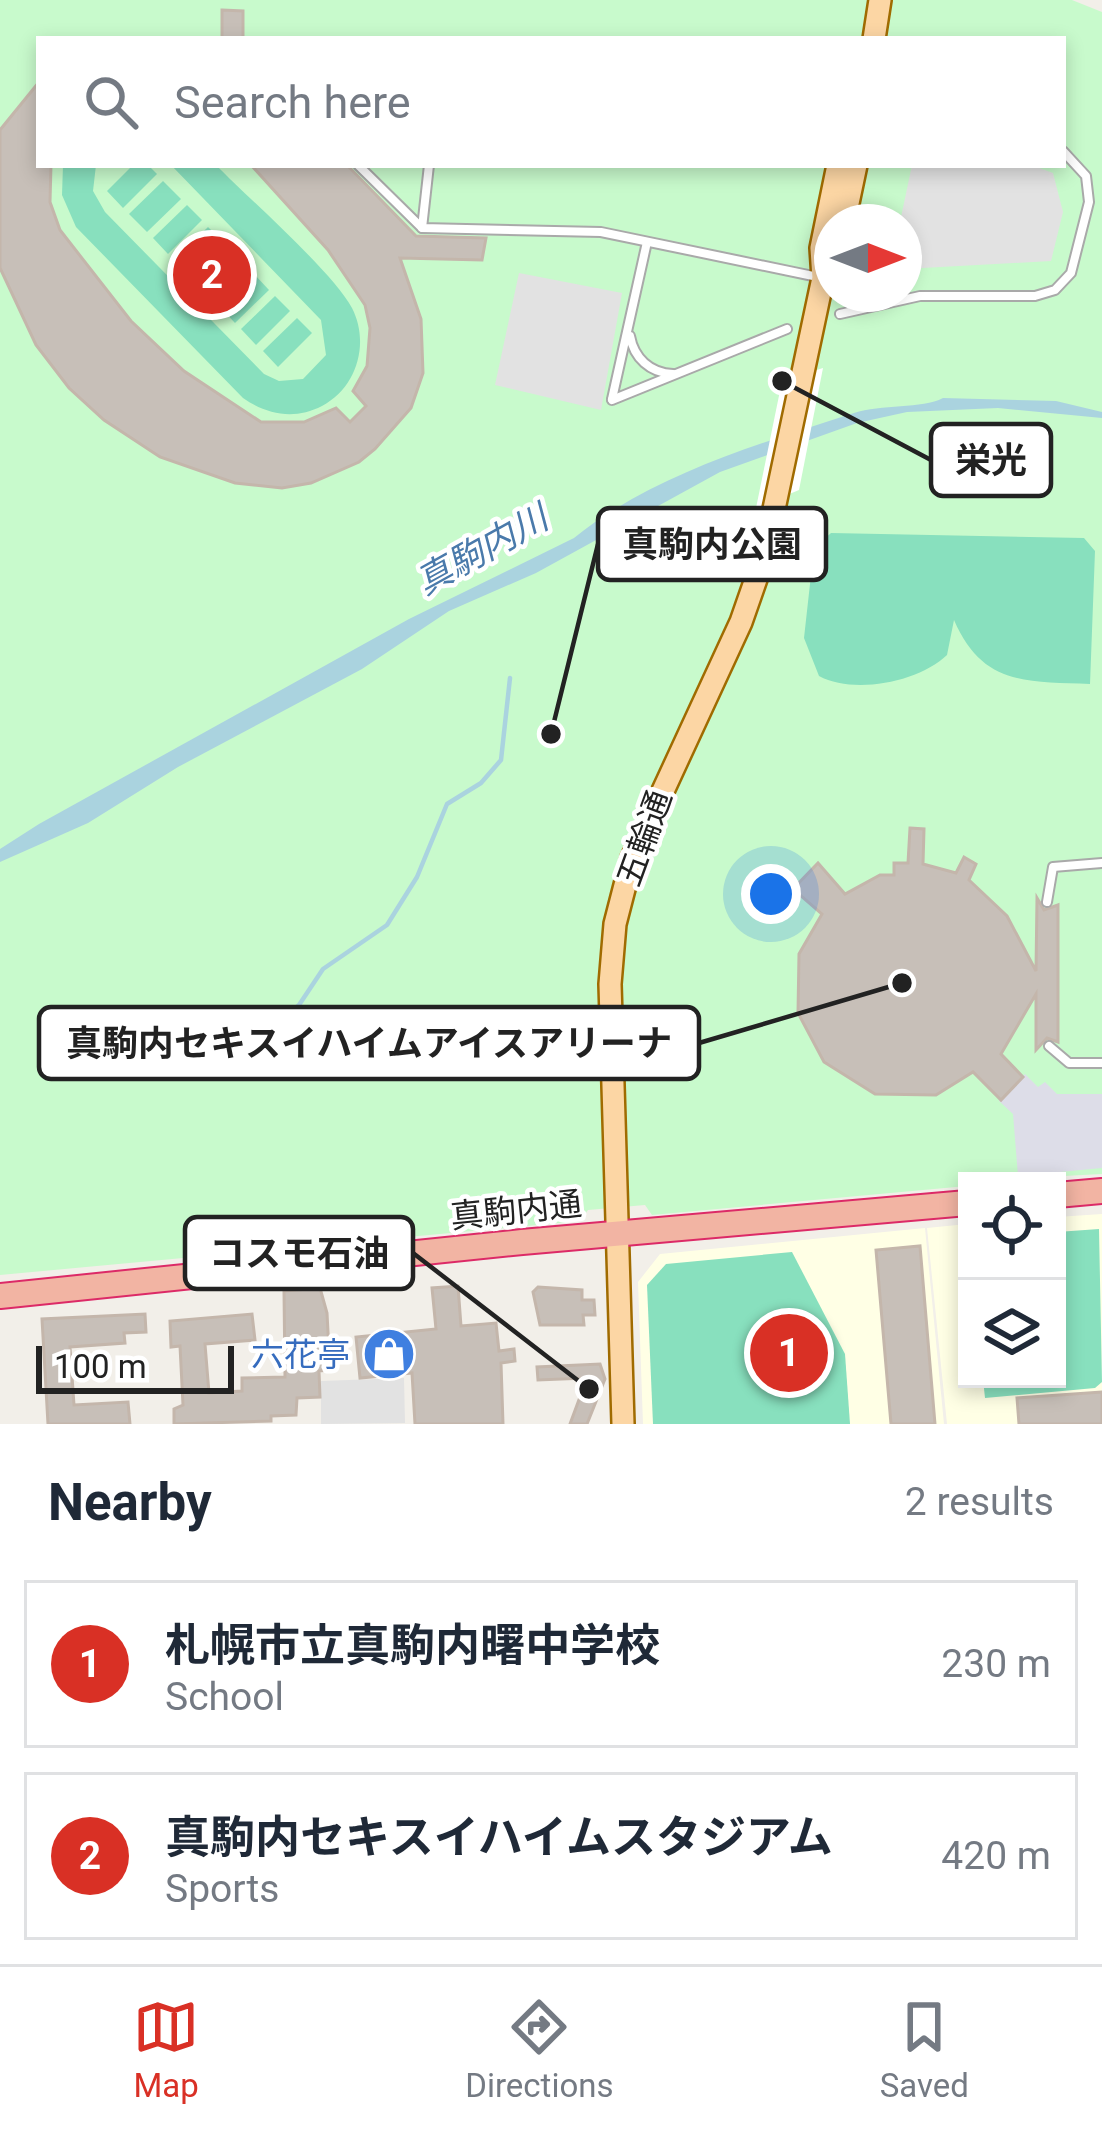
<!DOCTYPE html>
<meta charset="utf-8">
<style>
:root{--surface:#fff;--page:#f2f2f3;--text:#1f2937;--muted:#747a83;--line:#e0e1e3;--accent:#d93025}
body{margin:0;font-family:Roboto,"Noto Sans JP",sans-serif;background:var(--page);color:var(--text)}
.controls{position:absolute;right:36px;bottom:36px;display:grid;overflow:hidden;border-radius:0px;box-shadow:0 6px 18px #0003}
.controls button{width:108px;height:108px;display:grid;place-items:center;padding:0;border:0;border-bottom:3px solid var(--line);background:var(--surface);color:var(--text);font:60px sans-serif}
.compass{position:absolute;left:814px;top:204px;width:108px;height:108px;border-radius:50%;background:var(--surface);box-shadow:0 6px 18px #0003;rotate:90deg}
.scale{position:absolute;left:36px;bottom:30px;width:198px;box-sizing:border-box;padding-left:12px;border:6px solid #222;border-top:0;font-size:33px;line-height:42px;white-space:nowrap;color:#222;-webkit-text-stroke:9px #fff;paint-order:stroke}
.you{position:absolute;left:771px;top:894px;width:42px;height:42px;margin:-30px;border:9px solid #fff;border-radius:50%;background:#1a73e8;box-shadow:0 0 0 18px #1a73e833}
.badge{display:grid;place-items:center;width:78px;height:78px;border-radius:50%;background:var(--accent);color:#fff;font-size:39px;font-weight:700}
.pin{position:absolute;translate:-50% -50%;border:6px solid #fff;box-shadow:0 3px 12px #0006}
.list{margin:0;padding:0;list-style:none}
h2{display:flex;justify-content:space-between;align-items:center;height:156px;margin:0;padding:0 48px;font-size:51px}
h2 small{font-size:39px;font-weight:400;color:var(--muted)}
.list li{display:grid;grid-template-columns:78px 1fr auto;gap:36px;align-items:center;box-sizing:border-box;height:168px;margin:0 24px 24px;padding:0 24px;border:3px solid var(--line);border-radius:0px}
.list b{display:block;font-size:45px;white-space:nowrap}
.list p{margin:0;font-size:39px;white-space:nowrap;color:var(--muted)}
.list em{font-size:39px;font-style:normal;color:var(--muted)}
.icon{flex:none;width:66px;height:66px;fill:none;stroke:currentColor;stroke-width:2;stroke-linecap:round;stroke-linejoin:round}
.map{position:relative;flex:none;width:1102px;height:1424px;overflow:hidden}
.search{position:absolute;background:var(--surface);box-shadow:0 6px 18px #0003;left:36px;right:36px;top:36px;height:132px;display:flex;align-items:center;gap:30px;box-sizing:border-box;padding:0 42px;border-radius:0px;color:var(--muted);font-size:45px}
.sheet{height:540px;background:var(--surface)}
nav{display:flex;justify-content:space-around;align-items:center;box-sizing:border-box;height:168px;border-top:3px solid var(--line);background:var(--surface);font-size:33px;color:var(--muted)}
nav a{display:grid;justify-items:center;gap:6px}
nav .on{color:var(--accent)}
.map>svg:first-child{display:block}
.education{fill:#ffffe5}
.park{fill:#c8facc;fill-rule:evenodd}
.pitch{fill:#88e0be}
.parking{fill:#e2e2e2}
.plaza{fill:#dddde8}
.water{fill:#aad3df}
.pier{fill:#fff}
.lines{fill:none;stroke-linecap:round;stroke-linejoin:round}
.stream{stroke:#aad3df;stroke-width:4.5}
.building{fill:#c7bfb8;stroke:#c4b6ab;stroke-width:3}
.service-casing{stroke:#a9a9a9;stroke-width:12}
.primary-casing{stroke:#a06b00;stroke-width:26}
.trunk-casing{stroke:#dc2a67;stroke-width:28}
.service{stroke:#fff;stroke-width:8}
.primary{stroke:#fcd6a4;stroke-width:21}
.trunk{stroke:#f2b4a3;stroke-width:24}
.labels{text-anchor:middle;dominant-baseline:central;stroke-width:9;stroke-linejoin:round;paint-order:stroke}
.street-label{font-size:33px;fill:#222;stroke:#fff}
.shop-label{font-size:33px;fill:#366cbe;stroke:#fff;text-anchor:end}
.water-label{font-size:36px;font-style:italic;fill:#4a7aab;stroke:#fff}
.leader{fill:none;stroke:#222;stroke-width:4.5}
.callout-dot{fill:#222;stroke:#fff;stroke-width:4.5}
.callout{fill:#fff;stroke:#222;stroke-width:4.5}
.callout-label{font-size:36px;text-anchor:middle;font-weight:bold;fill:#222}
</style>
<div class="map">
<svg width="1102" height="1424" viewBox="0 0 1102 1424">
<rect width="100%" height="100%" fill="#f2efe9"/>
<g class="education">
<path d="M1102,1214V1424H947L927,1228L967,1224V1379H1057V1217Z"/>
<path d="M925,1228L944,1424H643L638,1282L660,1254Z"/>
</g>
<path class="park" d="M0,0H1072L1102,12V1174L967,1181V1186L652,1215L645,1205L588,1210L580,1221L0,1275ZM39,39H1063V165H39ZM832,222H904V294H832Z"/>
<g class="pitch">
<path d="M63,165H96L93,191L105,212L264,374L279,381L303,379L326,355L321,320L171,165H216C250,200 331,270 352,308C370,343 357,388 322,406C295,420 267,415 243,398L76,227L62,195Z"/>
<path d="M133,165H148L157,174L123,208L107,191Z"/>
<path d="M163,181L181,199L147,232L129,214Z"/>
<path d="M187,205L202,220L168,254L153,238Z"/>
<path d="M208,227L225,244L191,278L174,260Z"/>
<path d="M231,250L247,266L213,300L196,283Z"/>
<path d="M253,273L269,290L235,323L219,306Z"/>
<path d="M275,296L290,311L256,345L241,329Z"/>
<path d="M297,318L312,333L278,367L263,351Z"/>
<path d="M831,533L1084,538L1095,551L1090,684C1026,682 982,685 954,620L947,655C919,682 854,695 819,676L804,638L814,548Z"/>
<path d="M1099,1229L1102,1382L1095,1388L985,1398L983,1379H1057V1232Z"/>
<path d="M792,1252L845,1354L850,1424H653L647,1285L666,1264Z"/>
</g>
<g class="parking">
<path d="M912,165H1031L1053,173L1063,212L1051,261L904,269L900,222Z"/>
<path d="M519,273L622,293L601,410L495,385Z"/>
<path d="M404,1378L405,1423L321,1424V1381Z"/>
</g>
<path class="plaza" d="M1025,1074L1038,1087L1045,1082L1057,1094H1102V1168L1018,1176L1013,1114L999,1101Z"/>
<path class="water" d="M943,398L1056,401L1102,412V418L998,408L907,412L857,423L720,472L536,573L449,611L362,669L178,767L88,823L0,862V849L39,824L409,619L574,538C653,474 760,444 854,413C881,404 922,409 943,398Z"/>
<path class="pier" d="M823,368L799,490L756,508L782,381Z"/>
<g class="lines">
<path class="stream" d="M91,1018L136,1017L189,1040L235,1046L253,1042L275,1027L299,1005L323,969L387,925L417,877L447,804L481,783L501,760L510,678"/>
</g>
<g class="building">
<path d="M222,10L243,11V39H222Z"/>
<path d="M39,82V165H51L50,202L60,230L131,321L184,371L261,422H304L336,408L350,422L366,406L353,391L367,366L370,328L365,305L328,250L251,165H347L416,236L486,238L482,260L400,258L421,319L423,373L411,408L375,449L359,462L311,483L282,488L235,483L160,457L104,420L69,388L36,345L0,268V130Z"/>
<path d="M910,828L924,829L923,864L956,873L964,857L976,864L969,880L1007,916L1036,971L1037,898L1044,910L1058,905V1042L1047,1038L1036,1050V994L1001,1054L1023,1077L1001,1100L973,1072L936,1095L875,1094L824,1062L798,1013L799,954L822,914L793,889L818,863L845,894L880,875H894V863H908Z"/>
<path d="M920,1246L935,1424H891L876,1250Z"/>
<path d="M458,1286L461,1326L496,1323L499,1351L514,1349L515,1361L501,1363L503,1424H415L412,1373L360,1378L356,1337L436,1329L432,1288Z"/>
<path d="M538,1287L582,1290V1300H594L595,1315H583L584,1325H540L533,1292Z"/>
<path d="M320,1288L327,1313L330,1370L319,1371L320,1397L297,1398L296,1415L271,1416V1421L174,1424V1409L183,1405L180,1346L171,1347L170,1321L252,1314L255,1340L205,1344L209,1393L242,1391V1378L285,1377L284,1291Z"/>
<path d="M145,1314L146,1332L124,1333L125,1343L70,1347L74,1405L128,1402L130,1424H48L42,1319Z"/>
<path d="M600,1364L605,1379L587,1424H570L587,1378L538,1380L537,1367Z"/>
<path d="M1102,1392V1424H1019L1017,1398Z"/>
</g>
<g class="lines">
<g class="service-casing">
<g id="service">
<path d="M358,165L422,228L601,232L818,277"/>
<path d="M422,228L429,165"/>
<path d="M840,314L920,296H1035L1055,290L1071,273L1089,202L1086,176L1063,151"/>
<path d="M630,336C634,358 650,373 673,374"/>
<path d="M612,399L647,242"/>
<path d="M612,400L787,329"/>
<path d="M1047,902L1053,867L1102,863"/>
<path d="M1049,1046L1069,1063H1102"/>
</g>
</g>
<g class="primary-casing">
<g id="primary">
<path d="M874,39L880,0"/>
<path d="M844,222L856,165"/>
<path d="M623,1424L610,984L615,924L632,858L741,622L764,556L823,278L821,248L838,165"/>
</g>
</g>
<g class="trunk-casing">
<g id="trunk">
<path d="M1057,1195L1102,1191"/>
<path d="M0,1296L522,1242L967,1203"/>
</g>
</g>
<use href="#service" class="service"/>
<use href="#primary" class="primary"/>
<use href="#trunk" class="trunk"/>
</g>
<defs>
<g id="shop-disc" transform="scale(2.7)"><circle r="9.5" fill="#3f7fe0" stroke="#fff"/><path d="M-5-2.5h2.3a2.7 3.5 0 0 1 5.4 0H5L5.5 6h-11ZM-1.5-2.5h3a1.5 2.3 0 0 0-3 0Z" fill="#fff"/></g>
</defs>
<g fill-rule="evenodd">
<use href="#shop-disc" x="389" y="1354"/>
</g>
<g class="labels">
<g class="street-label">
<text transform="translate(644 838) rotate(-70)">五輪通</text>
<text transform="translate(516 1210) rotate(-6)">真駒内通</text>
</g>
<g class="shop-label">
<text x="350" y="1354">六花亭</text>
</g>
<g class="water-label">
<text transform="translate(482 550) rotate(-29)">真駒内川</text>
</g>
</g>
<path class="leader" d="M782 381L931 460M551 734L598 544M902 983L699 1043M589 1389L413 1253"/>
<g class="callout-dot">
<circle cx="782" cy="381" r="12"/>
<circle cx="551" cy="734" r="12"/>
<circle cx="902" cy="983" r="12"/>
<circle cx="589" cy="1389" r="12"/>
</g>
<g class="callout">
<rect x="931" y="424" width="120" height="72" rx="12"/>
<rect x="598" y="508" width="228" height="72" rx="12"/>
<rect x="39" y="1007" width="660" height="72" rx="12"/>
<rect x="185" y="1217" width="228" height="72" rx="12"/>
</g>
<g class="callout-label">
<text x="991" y="473">栄光</text>
<text x="712" y="557">真駒内公園</text>
<text x="369" y="1056">真駒内セキスイハイムアイスアリーナ</text>
<text x="299" y="1266">コスモ石油</text>
</g>
</svg>
<div class="controls">
<button><svg class="icon" aria-label="locate" viewBox="0 0 24 24"><circle cx="12" cy="12" r="6"/><path d="M12 2v4M12 18v4M2 12h4M18 12h4"/></svg></button>
<button><svg class="icon" aria-label="layers" viewBox="0 0 24 24"><path d="M12 4l9 5-9 5-9-5zM3 14l9 5 9-5"/></svg></button>
</div>
<svg class="compass" viewBox="-18 -18 36 36"><path d="M0-13l5 13h-10z" fill="#e53935"/><path d="M0 13l5-13h-10z" fill="#747a83"/></svg>
<div class="scale">100 m</div>
<div class="you"></div>
<div class="pin badge" style="left:789px;top:1353px">1</div>
<div class="pin badge" style="left:212px;top:275px">2</div>
<div class="search"><svg class="icon" aria-label="search" viewBox="0 0 24 24"><circle cx="10" cy="10" r="6"/><path d="M15 15l6 6"/></svg>Search here</div>
</div>
<section class="sheet">
<h2>Nearby<small>2 results</small></h2>
<ul class="list">
<li><span class="badge">1</span><div><b>札幌市立真駒内曙中学校</b><p>School</p></div><em>230 m</em></li>
<li><span class="badge">2</span><div><b>真駒内セキスイハイムスタジアム</b><p>Sports</p></div><em>420 m</em></li>
</ul>
</section>
<nav>
<a class="on"><svg class="icon" aria-label="map" viewBox="0 0 24 24"><path d="M3 6l6-2 6 2 6-2v14l-6 2-6-2-6 2zM9 4v14M15 6v14"/></svg>Map</a>
<a><svg class="icon" aria-label="directions" viewBox="0 0 24 24"><path d="M12 3l9 9-9 9-9-9zM9 14v-3h6M13 9l2 2-2 2"/></svg>Directions</a>
<a><svg class="icon" aria-label="saved" viewBox="0 0 24 24"><path d="M7 4h10v16l-5-4-5 4z"/></svg>Saved</a>
</nav>
